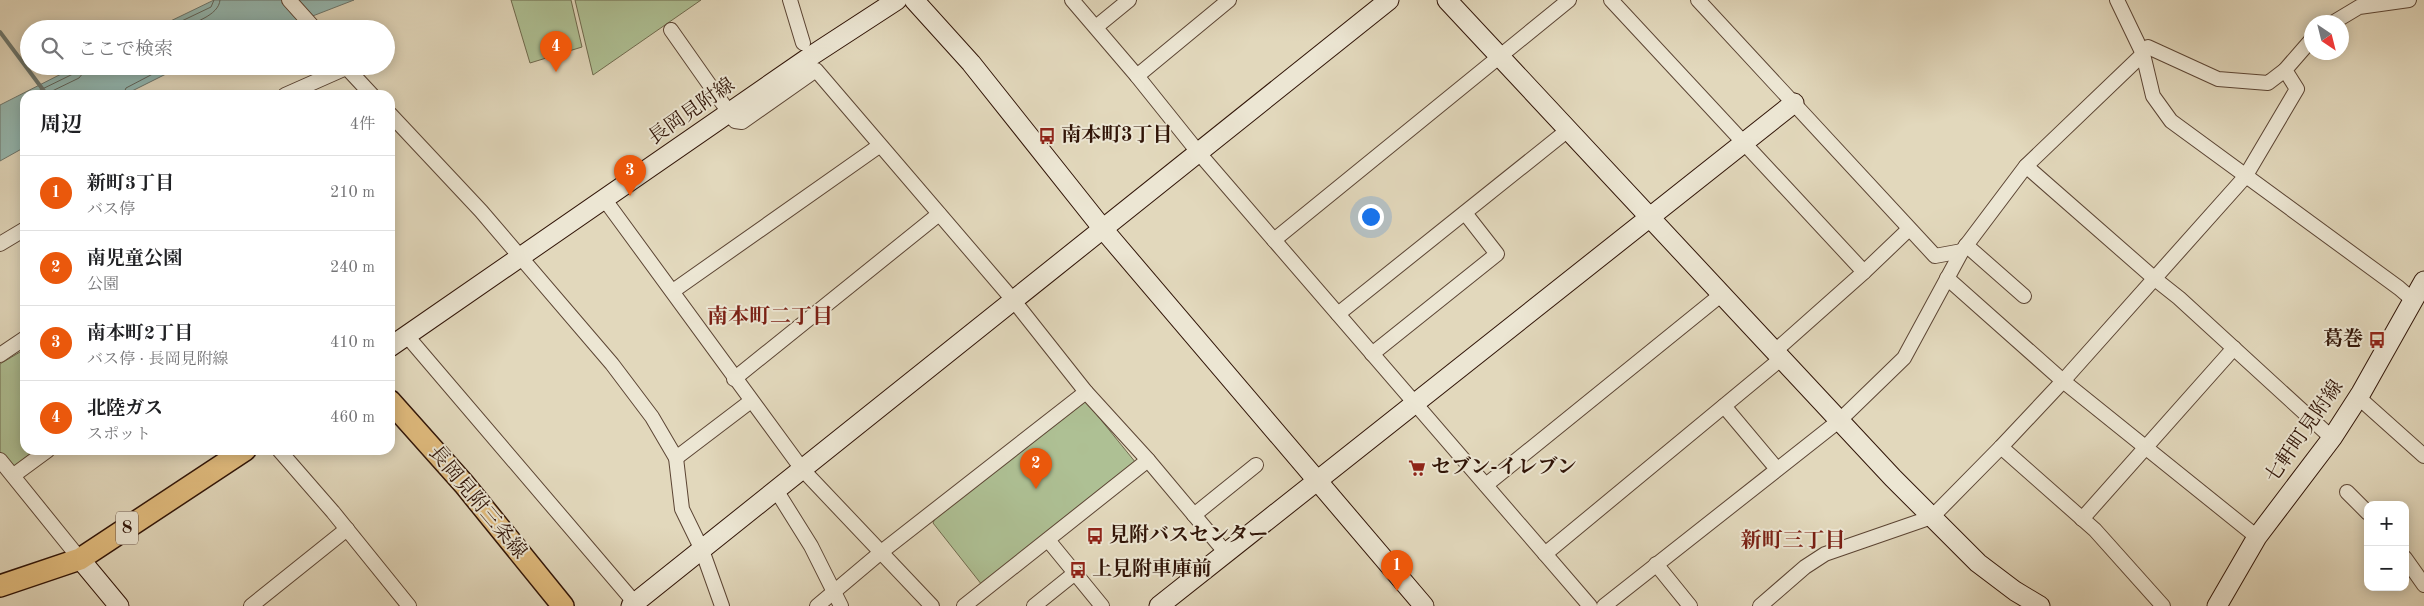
<!DOCTYPE html>
<html lang="ja">
<meta charset="utf-8">
<style>
:root{--surface:#fff;--page:#f2f2f2;--text:#202124;--muted:#757577;--line:#e0e0e0;--accent:#ea580c}
body{margin:0;font-family:"Old Standard TT","Noto Serif JP",serif;background:var(--page);color:var(--text)}
.controls{position:absolute;right:15px;bottom:15px;display:grid;overflow:hidden;border-radius:10px;box-shadow:0 2px 12px #0003}
.controls button{width:45px;height:45px;display:grid;place-items:center;padding:0;border:0;border-bottom:1px solid var(--line);background:var(--surface);color:var(--text);font:25px sans-serif}
.compass{position:absolute;left:2304px;top:15px;width:45px;height:45px;border-radius:50%;background:var(--surface);box-shadow:0 2px 12px #0003;rotate:145deg}
.you{position:absolute;left:1370px;top:216px;width:18px;height:18px;margin:-12px;border:4px solid #fff;border-radius:50%;background:#1a73e8;box-shadow:0 0 0 8px #1a73e833}
.badge{display:grid;place-items:center;width:32px;height:32px;border-radius:50%;background:var(--accent);color:#fff;font-size:16px;font-weight:700}
.pin{position:absolute;translate:-50% -41px;filter:drop-shadow(0 1px 2px #0008)}
.pin::after{content:'';position:absolute;top:26px;width:18px;height:15px;background:inherit;clip-path:polygon(0 0,100% 0,50% 100%)}
.list{margin:0;padding:0;list-style:none}
h2{display:flex;justify-content:space-between;align-items:center;height:65px;margin:0;padding:0 20px;font-size:21px}
h2 small{font-size:16px;font-weight:400;color:var(--muted)}
.list li{display:grid;grid-template-columns:32px 1fr auto;gap:15px;align-items:center;box-sizing:border-box;height:75px;padding:0 20px;border-top:1px solid var(--line)}
.list b{display:block;font-size:19px;white-space:nowrap}
.list p{margin:0;font-size:16px;white-space:nowrap;color:var(--muted)}
.list em{font-size:16px;font-style:normal;color:var(--muted)}
.icon{flex:none;width:28px;height:28px;fill:none;stroke:currentColor;stroke-width:2;stroke-linecap:round;stroke-linejoin:round}
.map{position:relative;flex:none;width:2424px;height:606px;overflow:hidden}
.search{position:absolute;background:var(--surface);box-shadow:0 2px 12px #0003;left:20px;top:20px;width:375px;height:55px;display:flex;align-items:center;gap:12px;box-sizing:border-box;padding:0 18px;border-radius:28px;color:var(--muted);font-size:19px}
.panel{position:absolute;background:var(--surface);box-shadow:0 2px 12px #0003;left:20px;top:90px;width:375px;height:365px;border-radius:15px}
.map>svg:first-child{display:block}
.green{fill:#aec094;stroke:#6f6a4e}
.water{fill:#95b9b2;stroke:#6d776e}
.lines{fill:none;stroke-linecap:round;stroke-linejoin:round}
.shore{stroke:#62665c;stroke-width:1}
.stream{stroke:#6d776e;stroke-width:4}
.street-casing{stroke:#5c4534;stroke-width:16}
.secondary-casing{stroke:#301407;stroke-width:21}
.primary-casing{stroke:#301407;stroke-width:24}
.street{stroke:#ece6d3;stroke-width:14}
.secondary{stroke:#ece6d3;stroke-width:19}
.primary{stroke:#e1bc7e;stroke-width:21}
.labels{text-anchor:middle;dominant-baseline:central;stroke-width:4;stroke-linejoin:round;paint-order:stroke}
.shield{fill:#ece6d3;stroke:#685344;stroke-width:1}
.shield-label{font-size:19px;font-weight:bold;fill:#301407}
.street-label{font-size:20px;fill:#301407;stroke:#ece6d3}
.poi-label{font-size:20px;font-weight:bold;fill:#301407;stroke:#ece6d3;text-anchor:start}
.neighbourhood-label{font-size:21px;font-weight:bold;fill:#7a1f14;stroke:#ece6d3}
</style>
<div class="map">
<svg width="2424" height="606" viewBox="0 0 2424 606">
<rect width="100%" height="100%" fill="#e2d8bc"/>
<filter id="stains"><feTurbulence type="fractalNoise" baseFrequency=".004" numOctaves="4"/><feColorMatrix values="0 0 0 0 .2 0 0 0 0 .09 0 0 0 0 .02 0 0 0 .5 -.17"/></filter>
<radialGradient id="worn" r=".72"><stop offset=".6" stop-color="#630" stop-opacity="0"/><stop offset="1" stop-color="#630" stop-opacity=".3"/></radialGradient>
<g class="green">
<path d="M511,0H571L582,47L530,63Z"/>
<path d="M575,0H701L593,75Z"/>
<path d="M25,349V450H36L14,466L10,465L0,454V364Z"/>
<path d="M1084,399L1136,463L982,585L933,523L936,516Z"/>
</g>
<g class="water">
<path d="M214,0H354L279,29H154Z"/>
<path d="M77,66H182L124,95H25V147L0,161V105Z"/>
</g>
<g class="lines">
<g class="shore">
<path d="M165,29L211,7L214,0"/>
<path d="M179,29C192,23 219,16 220,0"/>
<path d="M30,95L75,73L78,66"/>
<path d="M44,95L79,78L83,73L84,66"/>
<path d="M123,95L126,88L168,66"/>
</g>
<path class="stream" d="M0,32L47,95"/>
<g class="street-casing">
<g id="street">
<path d="M289,0L315,29"/>
<path d="M790,0L803,43"/>
<path d="M1072,0L1137,76L1198,152L1590,606"/>
<path d="M1611,0L1864,272"/>
<path d="M1698,0L1935,256L1962,251"/>
<path d="M2117,0L2143,54L2153,96L2171,121L2399,288L2414,301"/>
<path d="M2334,22L2359,7L2409,0"/>
<path d="M1096,27L1129,0"/>
<path d="M671,30L735,121L742,122L816,70L1014,301L1086,392L1148,460"/>
<path d="M2148,47L2218,79L2268,83L2285,70"/>
<path d="M345,66L372,95"/>
<path d="M1137,76L1229,0"/>
<path d="M285,95L346,68"/>
<path d="M390,114L481,211L612,364L652,417L676,458L682,509L702,550L722,606"/>
<path d="M2026,166L2155,279L2179,298L2332,438"/>
<path d="M605,200L802,469L932,606"/>
<path d="M1274,240L1569,0"/>
<path d="M0,244L25,229"/>
<path d="M1966,245L2024,296"/>
<path d="M1947,278L2063,381L2257,537"/>
<path d="M673,291L879,146"/>
<path d="M1338,314L1568,130"/>
<path d="M407,336L635,603"/>
<path d="M1775,351L1864,272L1909,229"/>
<path d="M1372,354L1497,254L1465,213"/>
<path d="M0,355L25,338"/>
<path d="M734,379L939,214"/>
<path d="M2358,397L2424,456"/>
<path d="M1724,406L1777,469"/>
<path d="M2001,447L2095,530L2163,606"/>
<path d="M279,450L333,512L409,606"/>
<path d="M676,458L751,401"/>
<path d="M0,460L80,559"/>
<path d="M14,475L48,450"/>
<path d="M1486,485L1722,294"/>
<path d="M776,490L811,546L841,606"/>
<path d="M2347,492L2368,513"/>
<path d="M1194,515L1256,465"/>
<path d="M2082,519L2234,348"/>
<path d="M1048,540L1102,606"/>
<path d="M1545,554L1782,358"/>
<path d="M2405,558L2424,585"/>
<path d="M1656,564L1690,606"/>
<path d="M251,606L347,529"/>
<path d="M817,606L880,553L1086,392"/>
<path d="M964,606L1148,460L1226,553"/>
<path d="M1034,606L1075,573"/>
<path d="M1604,606L1840,420L1904,358L1962,251L2026,166L2143,54"/>
<path d="M1760,606L1805,567L1825,554L1932,517L2001,447L2063,381L2245,177L2297,89L2285,70L2312,39"/>
</g>
</g>
<g class="secondary-casing">
<g id="secondary">
<path d="M914,0L971,63L1103,229L1424,606"/>
<path d="M1447,0L1893,478L1978,563L2015,591L2040,606"/>
<path d="M390,347L811,56L897,0"/>
<path d="M80,559L119,606"/>
<path d="M631,606L1389,0"/>
<path d="M1159,606L1794,103"/>
<path d="M2217,606L2257,537L2332,438L2361,393L2424,281"/>
</g>
</g>
<g class="primary-casing">
<g id="primary">
<path d="M390,401L464,484L563,606"/>
<path d="M0,586L80,559L245,450"/>
</g>
</g>
<use href="#street" class="street"/>
<use href="#secondary" class="secondary"/>
<use href="#primary" class="primary"/>
</g>
<defs>
<g id="bus-bare" transform="scale(1.35)"><path d="M-5-6H5V4H4V6H2V4H-2V6H-4V4H-5ZM-3.5-4V0h7V-4ZM-3.5 1.2v1.5H-2V1.2ZM2 1.2v1.5H3.5V1.2Z" fill="#8f2418" stroke="#ece6d3" stroke-width="2.5" paint-order="stroke"/></g>
<g id="supermarket-bare" transform="scale(1.35)"><path d="M-6-5.5h2.5l.6 2H6L4.5 2H-2.5L-4.4-4H-6ZM-1.5 3.2a1.3 1.3 0 1 0 .1 0ZM3 3.2a1.3 1.3 0 1 0 .1 0Z" fill="#8f2418" stroke="#ece6d3" stroke-width="2.5" paint-order="stroke"/></g>
</defs>
<g fill-rule="evenodd">
<use href="#bus-bare" x="1047" y="136"/>
<use href="#bus-bare" x="2377" y="340"/>
<use href="#supermarket-bare" x="1417" y="468"/>
<use href="#bus-bare" x="1095" y="536"/>
<use href="#bus-bare" x="1078" y="570"/>
</g>
<g class="labels">
<rect class="shield" x="116" y="511.5" width="22" height="33" rx="4"/>
<g class="shield-label">
<text x="127" y="528">8</text>
</g>
<g class="street-label">
<text transform="translate(692 112) rotate(-35)">長岡見附線</text>
<text transform="translate(2305 432) rotate(-55)">七軒町見附線</text>
<text transform="translate(477 503) rotate(50)">長岡見附三条線</text>
</g>
<g class="poi-label">
<text x="1061" y="136">南本町3丁目</text>
<text x="2363" y="340" text-anchor="end">葛巻</text>
<text x="1431" y="468">セブン-イレブン</text>
<text x="1109" y="536">見附バスセンター</text>
<text x="1092" y="570">上見附車庫前</text>
</g>
<g class="neighbourhood-label">
<text x="770" y="317">南本町二丁目</text>
<text x="1793" y="541">新町三丁目</text>
</g>
</g>
<rect width="100%" height="100%" filter="url(#stains)"/>
<rect width="100%" height="100%" fill="url(#worn)"/>
</svg>
<div class="controls">
<button>+</button>
<button>−</button>
</div>
<svg class="compass" viewBox="-18 -18 36 36"><path d="M0-13l5 13h-10z" fill="#e53935"/><path d="M0 13l5-13h-10z" fill="#757577"/></svg>
<div class="you"></div>
<div class="pin badge" style="left:1397px;top:591px">1</div>
<div class="pin badge" style="left:1036px;top:489px">2</div>
<div class="pin badge" style="left:630px;top:196px">3</div>
<div class="pin badge" style="left:556px;top:72px">4</div>
<div class="search"><svg class="icon" aria-label="search" viewBox="0 0 24 24"><circle cx="10" cy="10" r="6"/><path d="M15 15l6 6"/></svg>ここで検索</div>
<section class="panel">
<h2>周辺<small>4件</small></h2>
<ul class="list">
<li><span class="badge">1</span><div><b>新町3丁目</b><p>バス停</p></div><em>210 m</em></li>
<li><span class="badge">2</span><div><b>南児童公園</b><p>公園</p></div><em>240 m</em></li>
<li><span class="badge">3</span><div><b>南本町2丁目</b><p>バス停 · 長岡見附線</p></div><em>410 m</em></li>
<li><span class="badge">4</span><div><b>北陸ガス</b><p>スポット</p></div><em>460 m</em></li>
</ul>
</section>
</div>
